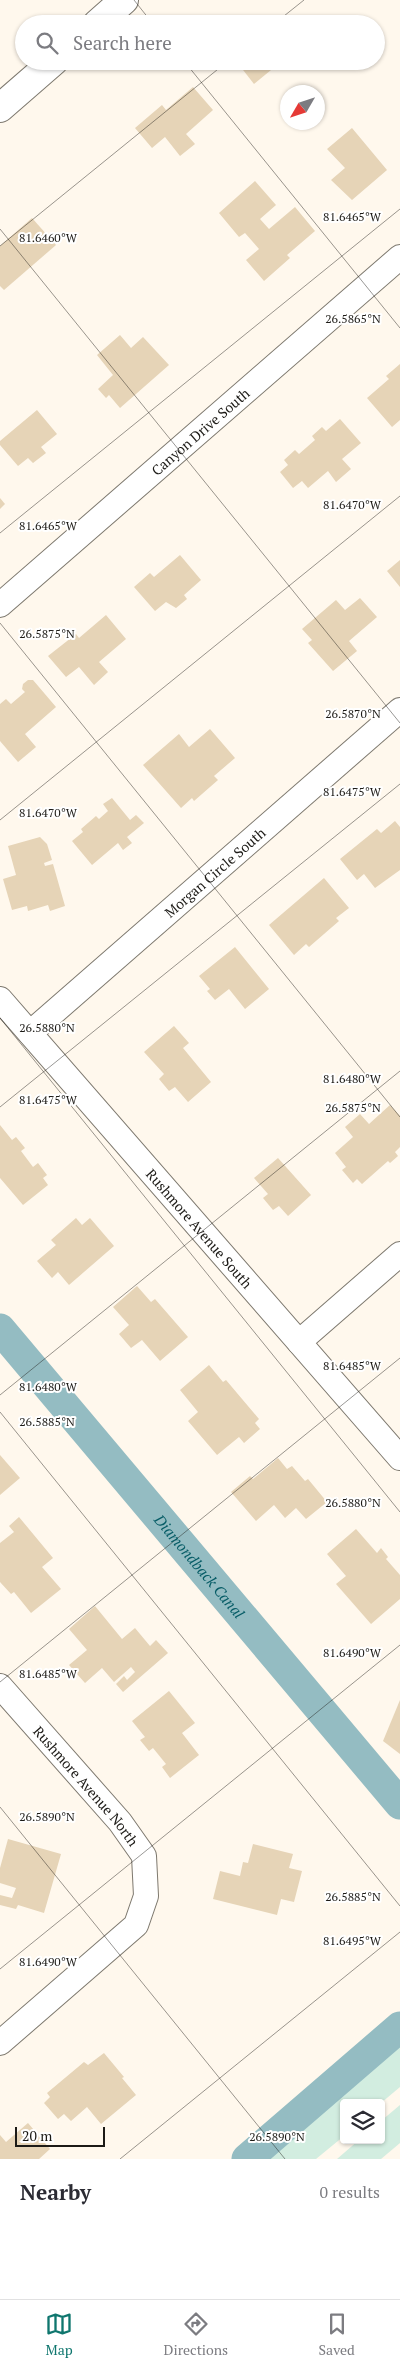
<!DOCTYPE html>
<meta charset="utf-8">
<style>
:root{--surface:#fff;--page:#f7f7f7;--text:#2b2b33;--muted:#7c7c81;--line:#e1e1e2;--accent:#0f766e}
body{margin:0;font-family:"PT Serif",serif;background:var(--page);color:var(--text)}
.controls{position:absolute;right:15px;bottom:15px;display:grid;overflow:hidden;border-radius:5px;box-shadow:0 1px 4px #0004}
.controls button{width:45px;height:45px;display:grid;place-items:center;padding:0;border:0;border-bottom:1px solid var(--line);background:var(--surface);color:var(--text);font:25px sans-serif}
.compass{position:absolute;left:280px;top:85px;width:45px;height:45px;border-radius:50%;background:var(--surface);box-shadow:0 1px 4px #0004;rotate:231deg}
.scale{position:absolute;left:15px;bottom:12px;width:90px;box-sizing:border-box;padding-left:5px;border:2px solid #1c1a16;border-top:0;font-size:14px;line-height:18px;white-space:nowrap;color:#1c1a16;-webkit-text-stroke:4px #fff;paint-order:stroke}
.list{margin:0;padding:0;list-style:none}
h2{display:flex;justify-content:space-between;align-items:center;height:65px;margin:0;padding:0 20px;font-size:21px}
h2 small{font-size:16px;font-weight:400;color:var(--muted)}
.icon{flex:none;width:28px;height:28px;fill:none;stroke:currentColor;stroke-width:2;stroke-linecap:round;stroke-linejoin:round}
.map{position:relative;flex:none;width:400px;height:2159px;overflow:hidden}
.search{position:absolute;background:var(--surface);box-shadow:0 1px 4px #0004;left:15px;right:15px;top:15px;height:55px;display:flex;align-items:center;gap:12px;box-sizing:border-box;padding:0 18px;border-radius:28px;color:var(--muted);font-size:19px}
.sheet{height:140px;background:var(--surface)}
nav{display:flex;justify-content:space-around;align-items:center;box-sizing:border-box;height:70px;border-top:1px solid var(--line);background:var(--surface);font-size:14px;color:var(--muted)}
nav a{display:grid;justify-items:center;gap:2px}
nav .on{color:var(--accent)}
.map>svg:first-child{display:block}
.green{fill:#d2ede0}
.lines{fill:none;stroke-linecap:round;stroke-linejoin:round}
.canal{stroke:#94bcc2;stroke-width:31}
.building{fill:#e6d4b7}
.street-casing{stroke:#7e796f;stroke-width:26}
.secondary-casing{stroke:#7e796f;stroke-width:30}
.street{stroke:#fff;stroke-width:24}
.secondary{stroke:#fff;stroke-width:28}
.ticks{fill:none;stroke:#1c1a16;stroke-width:1;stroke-opacity:0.45}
.labels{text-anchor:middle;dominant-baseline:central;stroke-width:4;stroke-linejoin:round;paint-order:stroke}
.street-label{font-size:14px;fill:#1c1a16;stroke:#fff}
.water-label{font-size:15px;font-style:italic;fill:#085d67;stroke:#fff}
.ticks-label{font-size:12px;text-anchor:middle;fill:#1c1a16;stroke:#fff;stroke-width:4;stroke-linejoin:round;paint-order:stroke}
</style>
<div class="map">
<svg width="400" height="2159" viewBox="0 0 400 2159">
<rect width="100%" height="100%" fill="#fff8ed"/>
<g class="green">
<path d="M400,2021V2087L381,2103H344V2136L316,2159H241Z"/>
<path d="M400,2105V2143L381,2159H337L359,2140H381V2121Z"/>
</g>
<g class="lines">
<g class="canal">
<path id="s1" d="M0,1329L400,1804"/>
<path d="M247,2159L400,2027"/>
</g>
</g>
<g class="building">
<path d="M236,61H282L254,84Z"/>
<path d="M193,87L213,110L186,134L195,144L180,156L165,137L152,148L135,128L162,105L166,110Z"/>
<path d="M352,128L387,170L352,200L331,180L345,168L327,149Z"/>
<path d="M255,181L276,205L260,219L269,229L295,207L315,231L287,255L290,258L264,281L246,260L259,249L245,233L239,237L219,213Z"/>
<path d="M32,218L56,245L4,290L0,286V246Z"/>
<path d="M120,335L131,348L143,337L169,365L120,408L109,395L106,398L98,389L113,375L97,355Z"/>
<path d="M400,364V420L392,427L367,398L389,379L386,376Z"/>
<path d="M37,410L57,434L41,447L46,453L33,463L28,458L18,466L0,445V441Z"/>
<path d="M340,419L361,443L342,459L351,469L336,482L328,471L308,488L302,481L293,488L280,472L288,465L284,460L295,450L299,454L315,440L312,436L322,427L326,431Z"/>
<path d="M0,498L5,504L0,509Z"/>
<path d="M180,555L201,580L184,595L187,599L176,608L166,602L155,611L134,587L150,573L154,577Z"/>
<path d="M400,560V587L387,571Z"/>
<path d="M360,598L377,617L349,641L357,651L333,671L308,643L312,640L302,629L336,600L345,610Z"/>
<path d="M106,615L126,639L99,662L108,672L94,685L79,667L66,677L48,656L76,634L79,638Z"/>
<path d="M28,680H33L56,707L25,734L36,747L18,762L0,741V704L6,699L11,704L25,692L22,689L23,684Z"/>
<path d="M210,729L235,758L214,776L218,780L194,801L192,798L181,808L143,765L179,734L189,747Z"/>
<path d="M112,798L130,820L136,815L144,823L127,837L132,843L123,850L118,843L92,865L72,841L83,832L81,829L96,816L99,819L108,811L103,804Z"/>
<path d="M395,821L400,827V870L375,888L364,874L357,880L340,859L377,829L381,833Z"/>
<path d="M40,837L47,844L52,860L44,863L45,866L53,864L65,906L50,911L48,905L28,911L27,906L12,910L3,879L16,875L8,846Z"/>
<path d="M324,878L349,908L336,918L339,921L309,947L306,944L294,955L269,925Z"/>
<path d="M235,947L269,989L245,1009L229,989L215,1000L207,991L210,989L199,976Z"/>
<path d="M174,1026L189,1043L183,1048L211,1082L188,1102L175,1087L169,1091L159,1079L164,1074L144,1052Z"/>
<path d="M390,1105L400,1116V1147L395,1152L398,1156L390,1163L388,1161L362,1184L357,1179L353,1183L342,1170L346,1167L335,1153L353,1137L345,1127L360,1114L369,1124Z"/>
<path d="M0,1125L12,1140L16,1137L25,1148L21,1151L33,1167L38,1163L47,1175L43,1178L48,1185L23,1205L0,1178Z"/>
<path d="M278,1158L311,1195L288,1216L279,1206L273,1210L263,1198L268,1194L254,1178Z"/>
<path d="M76,1218L82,1225L90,1218L114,1246L69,1285L58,1272L52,1278L37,1261L56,1245L51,1240Z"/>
<path d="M137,1286L151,1302L155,1299L188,1337L160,1361L142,1340L131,1348L119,1334L129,1325L113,1307Z"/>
<path d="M209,1365L223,1382L226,1380L259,1419L255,1423L260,1429L244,1443L239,1437L217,1455L188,1421L198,1412L180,1390Z"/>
<path d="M0,1455L20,1478L0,1495Z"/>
<path d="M278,1458L287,1469L292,1466L305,1481L308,1479L327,1502L306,1519L296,1508L285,1518L274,1505L256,1521L231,1492L250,1476L253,1479Z"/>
<path d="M19,1517L53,1558L42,1567L61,1589L31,1613L14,1592L11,1594L0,1582V1543L14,1532L9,1526Z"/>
<path d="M356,1529L377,1553L381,1548L388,1557L386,1559L400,1575V1599L371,1624L336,1584L346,1576L327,1554Z"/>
<path d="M95,1606L122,1639L135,1628L150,1646L156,1640L168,1653L123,1692L116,1684L124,1676L127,1680L135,1672L131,1667L114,1682L102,1668L85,1683L69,1665L87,1650L69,1629Z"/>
<path d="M169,1691L195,1723L182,1733L199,1755L170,1778L162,1767L166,1764L153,1748L149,1751L140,1740L145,1737L132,1721Z"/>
<path d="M400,1700V1754L383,1741Z"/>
<path d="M8,1839L61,1854L44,1913L18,1905L16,1909L0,1905V1895L12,1898L16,1888L0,1883V1868Z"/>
<path d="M253,1844L293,1854L289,1868L302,1871L294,1902L281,1899L277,1915L213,1899L220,1871L240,1876L243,1862L248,1863Z"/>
<path d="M104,2053L124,2077L122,2078L136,2095L101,2124L87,2107L71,2121L64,2114L58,2119L44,2103L50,2097L47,2093L84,2062L88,2065Z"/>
<path d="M28,2123L50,2149L39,2159H0V2135L6,2142Z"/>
</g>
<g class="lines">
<g class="street-casing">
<g id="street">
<path id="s2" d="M0,605L400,257"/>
<path id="s3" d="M0,999L400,1458"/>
<path id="s4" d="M30,1033L400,710"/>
<path d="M299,1342L400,1254"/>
<path id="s5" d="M0,1686L120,1822L144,1856L146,1896L136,1925L0,2043"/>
</g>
</g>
<g class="secondary-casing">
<g id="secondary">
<path d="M97,24L124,0"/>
<path d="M0,108L54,61"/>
</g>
</g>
<use href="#street" class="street"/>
<use href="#secondary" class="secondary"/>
</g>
<path class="ticks" d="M134,0L153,24M274,24L304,0M184,61L400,328M0,229L400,723M0,246L228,61M0,533L400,209M0,623L400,1117M0,820L400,496M0,1018L400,1512M0,1107L400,784M0,1395L400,1071M0,1412L400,1906M0,1682L400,1358M0,1807L285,2159M0,1969L400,1645M120,2159L400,1932"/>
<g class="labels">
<g class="street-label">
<text stroke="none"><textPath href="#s2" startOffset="265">Canyon Drive South</textPath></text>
<text stroke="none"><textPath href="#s4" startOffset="245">Morgan Circle South</textPath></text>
<text stroke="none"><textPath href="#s3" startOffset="304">Rushmore Avenue South</textPath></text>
<text stroke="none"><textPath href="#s5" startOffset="132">Rushmore Avenue North</textPath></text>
</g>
<g class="water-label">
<text stroke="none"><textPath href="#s1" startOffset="310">Diamondback Canal</textPath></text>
</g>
</g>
<g class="ticks-label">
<text x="352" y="221">81.6465°W</text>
<text x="48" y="242">81.6460°W</text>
<text x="353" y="323">26.5865°N</text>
<text x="352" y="509">81.6470°W</text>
<text x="48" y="530">81.6465°W</text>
<text x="47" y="638">26.5875°N</text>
<text x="353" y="718">26.5870°N</text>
<text x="352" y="796">81.6475°W</text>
<text x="48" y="817">81.6470°W</text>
<text x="47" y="1032">26.5880°N</text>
<text x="352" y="1083">81.6480°W</text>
<text x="48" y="1104">81.6475°W</text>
<text x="353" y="1112">26.5875°N</text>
<text x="352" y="1370">81.6485°W</text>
<text x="48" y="1391">81.6480°W</text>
<text x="47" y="1426">26.5885°N</text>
<text x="353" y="1507">26.5880°N</text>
<text x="352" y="1657">81.6490°W</text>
<text x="48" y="1678">81.6485°W</text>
<text x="47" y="1821">26.5890°N</text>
<text x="353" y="1901">26.5885°N</text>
<text x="352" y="1945">81.6495°W</text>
<text x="48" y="1966">81.6490°W</text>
<text x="277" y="2141">26.5890°N</text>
</g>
</svg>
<div class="controls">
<button><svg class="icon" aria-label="layers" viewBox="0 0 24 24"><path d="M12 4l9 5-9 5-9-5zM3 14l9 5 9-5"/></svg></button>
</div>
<svg class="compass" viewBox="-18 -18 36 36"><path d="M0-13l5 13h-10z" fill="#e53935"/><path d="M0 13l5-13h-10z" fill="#7c7c81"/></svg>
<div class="scale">20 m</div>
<div class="search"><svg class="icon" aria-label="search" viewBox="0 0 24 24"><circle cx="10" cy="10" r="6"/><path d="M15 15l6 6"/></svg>Search here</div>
</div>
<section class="sheet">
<h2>Nearby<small>0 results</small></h2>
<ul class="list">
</ul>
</section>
<nav>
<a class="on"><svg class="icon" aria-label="map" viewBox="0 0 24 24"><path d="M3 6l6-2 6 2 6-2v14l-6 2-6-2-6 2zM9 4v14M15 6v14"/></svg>Map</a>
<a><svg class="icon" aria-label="directions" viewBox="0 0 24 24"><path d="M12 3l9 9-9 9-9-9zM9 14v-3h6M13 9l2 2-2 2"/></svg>Directions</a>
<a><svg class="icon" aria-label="saved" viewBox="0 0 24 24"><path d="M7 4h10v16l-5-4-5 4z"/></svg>Saved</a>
</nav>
